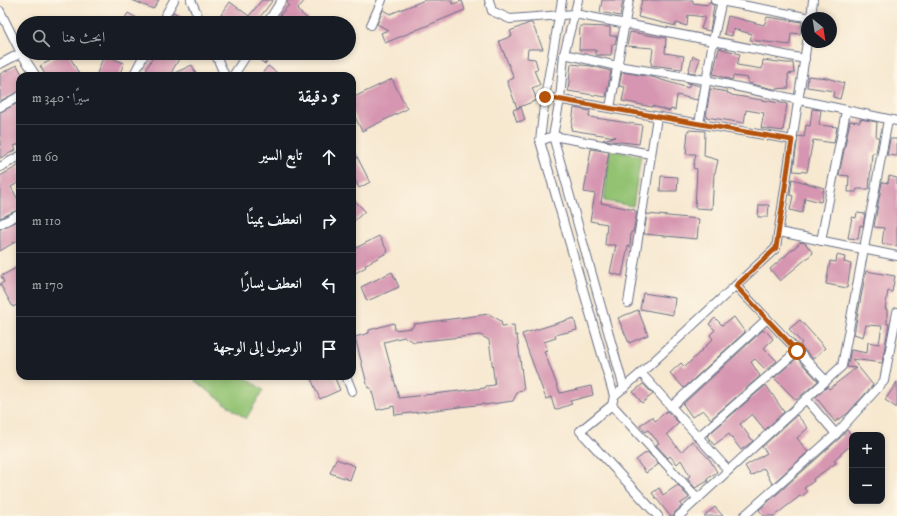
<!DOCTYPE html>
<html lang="ar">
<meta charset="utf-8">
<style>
:root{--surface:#171b24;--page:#20242c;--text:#f1f3f6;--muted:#9ea1a6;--line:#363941}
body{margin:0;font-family:"IM FELL DW Pica",Amiri,serif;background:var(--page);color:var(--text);direction:rtl}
.controls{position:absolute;right:12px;bottom:12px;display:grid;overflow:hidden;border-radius:8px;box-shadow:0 2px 6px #0003}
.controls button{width:36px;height:36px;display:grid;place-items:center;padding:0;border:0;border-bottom:1px solid var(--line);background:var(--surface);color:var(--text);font:20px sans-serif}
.compass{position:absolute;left:801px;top:12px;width:36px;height:36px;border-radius:50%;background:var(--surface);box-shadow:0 2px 6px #0003;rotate:150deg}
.stop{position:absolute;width:12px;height:12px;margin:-9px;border:3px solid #b45309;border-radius:50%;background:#fff}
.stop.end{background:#b45309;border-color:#fff;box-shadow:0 1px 4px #0008}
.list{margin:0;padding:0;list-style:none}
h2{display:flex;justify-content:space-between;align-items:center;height:52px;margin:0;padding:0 16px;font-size:17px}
h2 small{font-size:13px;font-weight:400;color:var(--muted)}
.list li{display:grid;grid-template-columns:26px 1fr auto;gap:12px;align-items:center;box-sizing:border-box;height:64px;padding:0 16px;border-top:1px solid var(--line)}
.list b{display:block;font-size:15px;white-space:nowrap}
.list em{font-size:13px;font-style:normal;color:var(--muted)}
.icon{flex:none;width:22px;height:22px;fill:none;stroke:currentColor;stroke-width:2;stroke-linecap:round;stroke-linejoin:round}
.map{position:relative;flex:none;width:897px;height:516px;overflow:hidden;direction:ltr}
.search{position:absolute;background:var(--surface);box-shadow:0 2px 6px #0003;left:16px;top:16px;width:340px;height:44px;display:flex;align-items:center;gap:10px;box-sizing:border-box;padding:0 14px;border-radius:22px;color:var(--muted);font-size:15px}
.panel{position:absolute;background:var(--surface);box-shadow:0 2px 6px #0003;left:16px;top:72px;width:340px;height:308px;border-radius:12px;direction:rtl}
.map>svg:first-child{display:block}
.green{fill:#93c372;stroke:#577968}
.building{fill:#d695b0;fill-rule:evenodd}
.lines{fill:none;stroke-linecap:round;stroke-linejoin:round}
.street-casing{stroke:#687086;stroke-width:10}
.street{stroke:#fff;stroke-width:8}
.route{stroke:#b45309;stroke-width:5}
</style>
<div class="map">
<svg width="897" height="516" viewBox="0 0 897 516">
<rect width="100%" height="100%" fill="#fcf5e5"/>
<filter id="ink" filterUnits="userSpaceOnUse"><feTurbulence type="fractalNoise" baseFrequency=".025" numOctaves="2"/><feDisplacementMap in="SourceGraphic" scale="8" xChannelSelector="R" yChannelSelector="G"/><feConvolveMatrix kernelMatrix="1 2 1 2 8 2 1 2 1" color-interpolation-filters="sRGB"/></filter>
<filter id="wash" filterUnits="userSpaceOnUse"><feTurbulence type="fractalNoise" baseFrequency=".012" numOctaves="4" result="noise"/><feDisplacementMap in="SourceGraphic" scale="16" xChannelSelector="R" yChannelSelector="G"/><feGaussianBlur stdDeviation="0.9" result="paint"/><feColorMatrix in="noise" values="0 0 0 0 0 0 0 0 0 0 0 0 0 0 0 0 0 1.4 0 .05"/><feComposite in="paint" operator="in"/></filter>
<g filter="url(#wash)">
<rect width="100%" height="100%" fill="#f7e8d0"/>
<g class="green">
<path d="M610,150L641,156L633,206L604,201Z"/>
<path d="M198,376H244L263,390L246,419L195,381Z"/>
</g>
<g id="blocks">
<g class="building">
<path d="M132,0H159L153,9Z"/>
<path d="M262,0H273L257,21L259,23H231L221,15L230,2L249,16Z"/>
<path d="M287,0H305L297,10L313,23H278L281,16L280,15L289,5L287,3Z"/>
<path d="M425,0H451L453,4L462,1L465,10L385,43L381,33L388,30L377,24L383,10L390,14Z"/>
<path d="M602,0H623L620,16L600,12Z"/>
<path d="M642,0H693V3L708,5L710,1L711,4L714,5L710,31L701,29L705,17L688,15L687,26L676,23V26L638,17Z"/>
<path d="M173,12L194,23H167Z"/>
<path d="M128,13L146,23H122Z"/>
<path d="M728,16L764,25L767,17L802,22L800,34L791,33L790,45L750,40L752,34L733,29L732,36L724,34Z"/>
<path d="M529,23H532L543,49H528L527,58L535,59L538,69L534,70L540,85L532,88L537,100L517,108L507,81L514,78L499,41L512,36L510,31Z"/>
<path d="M580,26L610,27V36H617L615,44H612L611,55H596V50H579Z"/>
<path d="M630,32L666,38L665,53L684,56L682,69L651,65L653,48L627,46Z"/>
<path d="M719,48L740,54L737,65L762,69L763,60L786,63H793L794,73L788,74L789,88L774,89L748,83V78L733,76L732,80L713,74Z"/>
<path d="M64,53H68L80,76H46L40,66Z"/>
<path d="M155,53H171L180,57L170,75L192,65L197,76H157L146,70Z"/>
<path d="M253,53H273L265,64L253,55Z"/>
<path d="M104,55L124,63L119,76H96Z"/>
<path d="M693,56L700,59L695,73L688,72Z"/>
<path d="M571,64L591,66L611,71L606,97L568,91Z"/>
<path d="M17,65L23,76H20V91L0,101V74Z"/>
<path d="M268,66L281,76H260Z"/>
<path d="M622,72L652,77L688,88L690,84L685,82L700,86L697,100L677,95L675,110L671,109L670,111L652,106V107L622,101L625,87L619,86Z"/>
<path d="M808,76L827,78L844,83L840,99L833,97L834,91L807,87Z"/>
<path d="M392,79L407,109L362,131L352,111V98Z"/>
<path d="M710,89L728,92L727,93L731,94V95L787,104L783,131L761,128L764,113L746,110L744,123L706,117Z"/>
<path d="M20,102V144L14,146L16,150L0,158V112Z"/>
<path d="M521,107L525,120L517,122L513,110Z"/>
<path d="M574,108L590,111L589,117L642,125L639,144L603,140L615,137L571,130Z"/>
<path d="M812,109L821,110L819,125L837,127L834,143L813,140L807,172L793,171L798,136L804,137L806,125L810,126Z"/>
<path d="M860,119L877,122L876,137H879L876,153H872L869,189H857L856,192H848L849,176L839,175L850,121L860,122Z"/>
<path d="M688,130L705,131L704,156L718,160L715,173H714L712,209L695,208L697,169L693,168L696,154H686Z"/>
<path d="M890,139H897V156L887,155Z"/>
<path d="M352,147L370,182L359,188L352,174Z"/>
<path d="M591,149L609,152L601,203L635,210V212L637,213L633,232H631L630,247L628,246L622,276L610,273L616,245H605L607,224L590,221L595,194L584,192Z"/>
<path d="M20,165V182L11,187L20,203V209L0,218V176Z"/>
<path d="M661,176L678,177L677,191H660Z"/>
<path d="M889,176L897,178V246L882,244L884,228L874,227L882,182L888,183Z"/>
<path d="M792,179L824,188L821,202L805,198L802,213L790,210L793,196L790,195Z"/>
<path d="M352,198L365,211L352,223Z"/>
<path d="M759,205H769L768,217H758Z"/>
<path d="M857,213L865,214L863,226L860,225L858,239L848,238L852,217L856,218Z"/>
<path d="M647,214L699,219L697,239L644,234Z"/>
<path d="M20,220V239L0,251V229Z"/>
<path d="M379,236L388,252L365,265L366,267L352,275V250Z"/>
<path d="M801,242L805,243L813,253L780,281L770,269Z"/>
<path d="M837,255L845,257L844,262L851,264L847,288L826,284L830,261L836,262Z"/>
<path d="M20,266V303L13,307L0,284L4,282L1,276Z"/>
<path d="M866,271L895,276L892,292L888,291L885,309H887V324H889L882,363L852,359L873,385L848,413L835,422L816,397L827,387L829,389L856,368L847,367L851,350L867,353L868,342L879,344L882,326L866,325L863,337L854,334Z"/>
<path d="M392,272L399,287L367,301L361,287Z"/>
<path d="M643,293L675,298L673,315L640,309Z"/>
<path d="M638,310L648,335L629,343L618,318Z"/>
<path d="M489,314L501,321L502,326L514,325L515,336L517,335L524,390L518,391L513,401L484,405V404L395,415L394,406L377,410L371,388H368L355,337L369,333V330L394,323L395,330L412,328L414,324ZM480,335L489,340L495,385L486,386L485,388L399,398L384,342L404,337L414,342Z"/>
<path d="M734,317L745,332L684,388L670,373L681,363L685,367L713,339L710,335L715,330L709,324L715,318L722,325Z"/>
<path d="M574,318L577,330L555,335L556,338L544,342L547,350L544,351L560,393L591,386L593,395L570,401L572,404L555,410L551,397L546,399L522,334Z"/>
<path d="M800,320L825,348L813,359L800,345L802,343L789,329Z"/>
<path d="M763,330L766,333L767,332L773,339L764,348L777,361L766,370L755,359L751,362L760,376L711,419L703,410L692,417L683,404Z"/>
<path d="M797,358L818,381L796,400L774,378Z"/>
<path d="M310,376H334L340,390L320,399Z"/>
<path d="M897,382V408L885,400Z"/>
<path d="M643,384L653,394L642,403L633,392Z"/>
<path d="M766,385L784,412L765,430L752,414L740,424L753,441L741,450L729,434L714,445L707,436Z"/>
<path d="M667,411L679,423L667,434L681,452L692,441L710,460L717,472L707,479L708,481L695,488L687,478L690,476L681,460L677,464L670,456L668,458L656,445L659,443L648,430L645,432L640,425L652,417L655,421Z"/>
<path d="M797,415L808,428L797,438L808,452L772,484L764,468L751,476L745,466L767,453L762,447Z"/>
<path d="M847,430L852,435V444L834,460L836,463L813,479L814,481L804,488L807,492L801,497L800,496L774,516H764L759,510L840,438Z"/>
<path d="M647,452L659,464L646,473L636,460Z"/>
<path d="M336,459L355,466L350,480L330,473Z"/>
<path d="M678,485L689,498L680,504L682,506L675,512L674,516H670L652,493L659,488L663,495Z"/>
<path d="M715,507L723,516H704Z"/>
</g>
</g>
</g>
<g filter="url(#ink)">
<use href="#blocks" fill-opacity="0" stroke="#687086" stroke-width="1"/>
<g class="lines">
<g class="street-casing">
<g id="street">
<path d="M191,0L201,23"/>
<path d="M489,0L492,11L510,19L575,14L805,59"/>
<path d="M562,0L545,97L540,141L614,396"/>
<path d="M578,0L564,54L560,99L553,136L624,388"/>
<path d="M715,0L811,18L813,0"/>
<path d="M0,11L21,53L36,76"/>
<path d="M161,23L174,0"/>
<path d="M267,23L282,0"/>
<path d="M371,25L382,0"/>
<path d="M215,53L225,76"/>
<path d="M564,54L617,66L706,80L897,121"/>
<path d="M0,64L21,53"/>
<path d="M133,76L145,53"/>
<path d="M233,76L248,53"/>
<path d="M545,97L793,140"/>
<path d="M0,107L20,96"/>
<path d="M610,108L629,0"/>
<path d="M699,124L713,41L722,0"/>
<path d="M540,141L553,136L651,154"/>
<path d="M0,167L20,156"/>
<path d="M0,224L20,214"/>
<path d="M779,232L897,256"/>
<path d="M821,241L846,111"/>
<path d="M736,286L826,381"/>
<path d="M628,303L657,117"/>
<path d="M641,373L728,470"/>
<path d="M346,376L352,391"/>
<path d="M806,399L836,434"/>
<path d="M612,405L698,499"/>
<path d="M671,407L767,319"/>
<path d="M698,437L797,351"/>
<path d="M658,516L580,431L612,405L614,396L641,373L776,248L807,42"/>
<path d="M679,516L842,366L888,120"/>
<path d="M744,516L836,434L884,381L897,312"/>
</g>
</g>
<use href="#street" class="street"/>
</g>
</g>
<g class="lines" filter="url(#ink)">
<path class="route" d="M545,97L792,140L776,248L736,286L797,351"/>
</g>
</svg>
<div class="controls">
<button>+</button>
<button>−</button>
</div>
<svg class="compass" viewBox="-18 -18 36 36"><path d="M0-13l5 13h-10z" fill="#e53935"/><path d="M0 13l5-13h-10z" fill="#9ea1a6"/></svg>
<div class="stop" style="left:797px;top:351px"></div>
<div class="stop end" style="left:545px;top:97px"></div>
<div class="search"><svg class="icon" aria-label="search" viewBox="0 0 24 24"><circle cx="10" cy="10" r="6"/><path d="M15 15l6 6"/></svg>ابحث هنا</div>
<section class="panel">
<h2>5 دقيقة<small>سيرًا · 340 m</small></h2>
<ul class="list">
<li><svg class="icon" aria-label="ahead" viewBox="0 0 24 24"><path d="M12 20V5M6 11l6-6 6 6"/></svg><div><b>تابع السير</b></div><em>60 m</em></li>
<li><svg class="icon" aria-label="right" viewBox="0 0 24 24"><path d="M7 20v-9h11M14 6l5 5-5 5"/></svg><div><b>انعطف يمينًا</b></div><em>110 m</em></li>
<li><svg class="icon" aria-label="left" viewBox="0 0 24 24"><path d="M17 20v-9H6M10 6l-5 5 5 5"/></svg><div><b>انعطف يسارًا</b></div><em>170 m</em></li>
<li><svg class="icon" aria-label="arrive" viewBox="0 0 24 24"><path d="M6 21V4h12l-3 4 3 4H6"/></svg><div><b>الوصول إلى الوجهة</b></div></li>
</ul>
</section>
</div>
